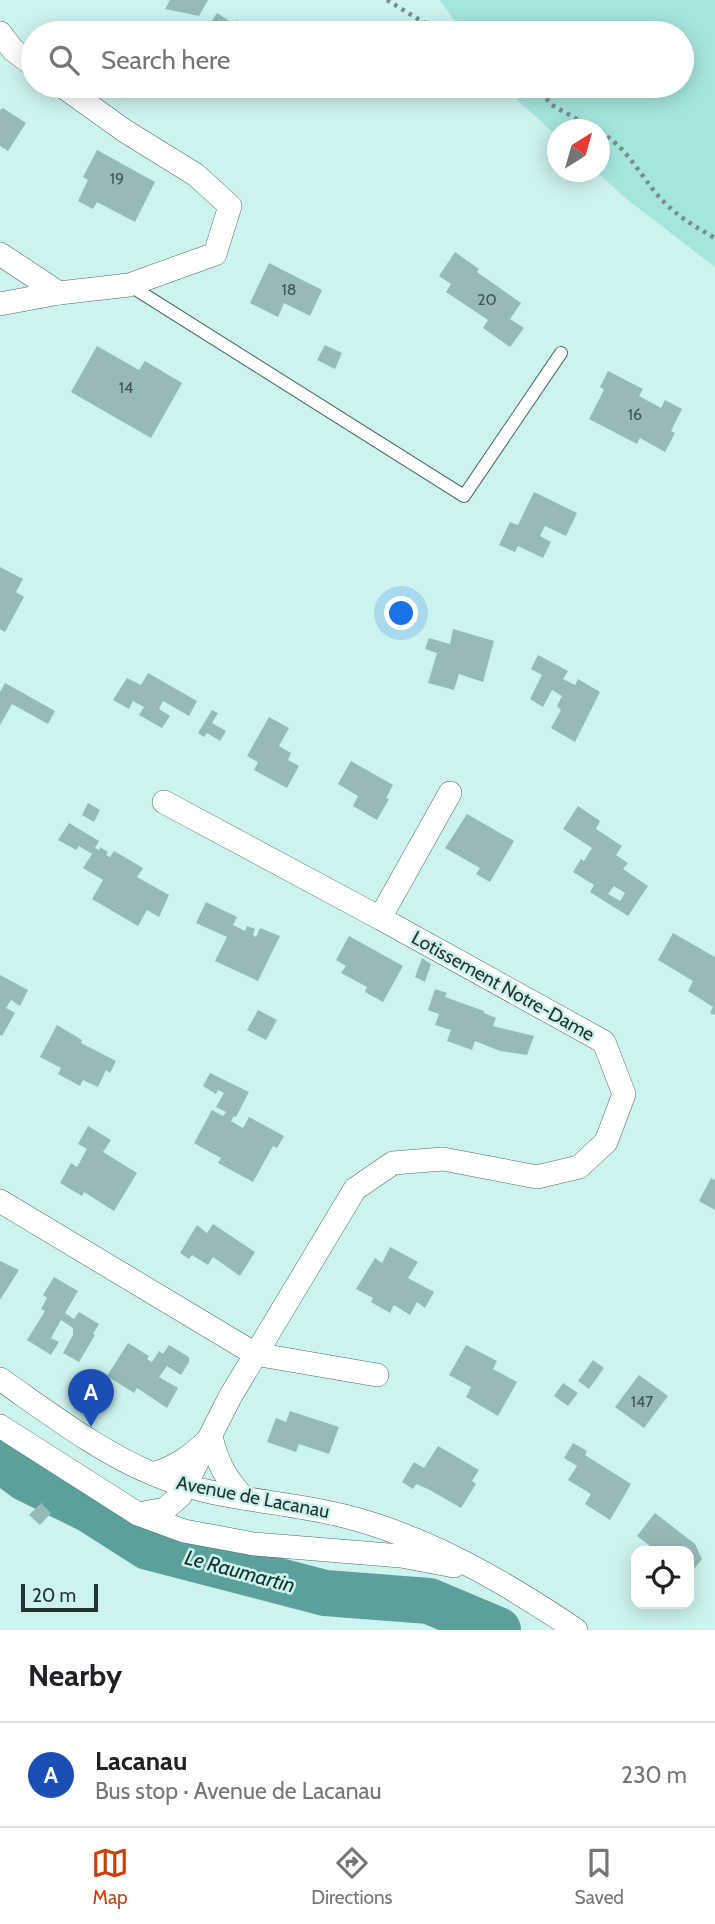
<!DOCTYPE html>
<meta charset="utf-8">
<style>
:root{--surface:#fff;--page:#f2f2f2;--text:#202124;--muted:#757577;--line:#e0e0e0;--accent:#c8410d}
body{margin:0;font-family:Cabin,sans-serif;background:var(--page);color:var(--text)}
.controls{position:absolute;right:21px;bottom:21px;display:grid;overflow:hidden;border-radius:14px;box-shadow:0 4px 18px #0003}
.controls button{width:63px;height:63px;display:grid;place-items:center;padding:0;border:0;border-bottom:2px solid var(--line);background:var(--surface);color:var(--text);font:35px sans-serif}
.compass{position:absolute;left:547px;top:119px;width:63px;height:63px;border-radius:50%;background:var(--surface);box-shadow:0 4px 18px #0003;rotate:37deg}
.scale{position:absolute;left:21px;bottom:18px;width:77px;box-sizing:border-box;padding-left:7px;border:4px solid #243332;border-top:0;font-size:19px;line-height:24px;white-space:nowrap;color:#243332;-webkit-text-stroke:5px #cdf3ee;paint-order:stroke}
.you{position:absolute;left:402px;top:614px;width:24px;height:24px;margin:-18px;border:5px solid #fff;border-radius:50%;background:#1a73e8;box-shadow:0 0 0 10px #1a73e833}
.badge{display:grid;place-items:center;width:46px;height:46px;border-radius:50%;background:var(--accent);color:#fff;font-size:23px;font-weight:700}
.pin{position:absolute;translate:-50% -58px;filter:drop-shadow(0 2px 4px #0008)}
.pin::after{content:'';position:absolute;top:37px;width:24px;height:21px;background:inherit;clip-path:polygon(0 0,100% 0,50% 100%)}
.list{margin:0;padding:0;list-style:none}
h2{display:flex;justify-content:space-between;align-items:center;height:91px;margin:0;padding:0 28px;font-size:30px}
h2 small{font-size:23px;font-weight:400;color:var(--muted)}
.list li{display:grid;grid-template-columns:46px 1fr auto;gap:21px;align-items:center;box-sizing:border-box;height:105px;padding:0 28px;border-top:2px solid var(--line)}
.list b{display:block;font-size:26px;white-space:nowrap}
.list p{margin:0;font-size:23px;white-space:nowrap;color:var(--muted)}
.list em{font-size:23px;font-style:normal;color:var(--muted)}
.icon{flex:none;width:38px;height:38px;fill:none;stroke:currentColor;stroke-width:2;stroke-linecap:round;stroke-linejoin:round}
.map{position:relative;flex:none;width:715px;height:1630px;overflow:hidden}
.search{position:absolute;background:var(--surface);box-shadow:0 4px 18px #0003;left:21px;right:21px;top:21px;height:77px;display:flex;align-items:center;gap:18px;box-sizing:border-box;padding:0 24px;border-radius:38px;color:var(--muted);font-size:26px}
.sheet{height:196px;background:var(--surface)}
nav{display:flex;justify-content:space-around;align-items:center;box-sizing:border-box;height:98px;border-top:2px solid var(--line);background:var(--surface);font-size:19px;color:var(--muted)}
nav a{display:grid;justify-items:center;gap:4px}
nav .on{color:var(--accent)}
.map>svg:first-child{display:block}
.green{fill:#a5e5de}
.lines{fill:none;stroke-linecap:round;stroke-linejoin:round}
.river{stroke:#5ba09a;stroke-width:46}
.building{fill:#96bbb7;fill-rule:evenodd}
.service-casing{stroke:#4a6d69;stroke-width:14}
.minor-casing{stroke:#4a6d69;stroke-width:24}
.path{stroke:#758f8c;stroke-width:4.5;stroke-dasharray:3.5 5;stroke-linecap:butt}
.service{stroke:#fff;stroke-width:12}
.minor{stroke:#fff;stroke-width:23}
.labels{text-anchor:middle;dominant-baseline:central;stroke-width:5;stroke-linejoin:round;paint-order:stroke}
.number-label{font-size:16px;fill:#405553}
.street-label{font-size:19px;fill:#243332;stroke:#cdf3ee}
.water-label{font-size:21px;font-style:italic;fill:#0f322f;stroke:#cdf3ee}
</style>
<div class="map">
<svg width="715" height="1630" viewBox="0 0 715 1630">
<rect width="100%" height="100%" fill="#cdf3ee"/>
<path class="green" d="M440,0H715V267L624,197L597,172H600V130H558L557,136L502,86H682V33H463Z"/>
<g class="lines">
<path class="river" d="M0,1459L25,1478L90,1510L148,1547L325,1593L429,1601L498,1630"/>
</g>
<g class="building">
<path d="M170,0H208L199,16L165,9Z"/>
<path d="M217,13L234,24L237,20L252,30L250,33H204Z"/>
<path d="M144,26L157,33H139Z"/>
<path d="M264,86H289L281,97Z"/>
<path d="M3,108L26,123L8,151L0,146V110Z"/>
<path d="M97,150L155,182L135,222L97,202L93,209L78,201L88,180L83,177Z"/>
<path d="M455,252L479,269L477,272L521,303L510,319L524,328L510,347L483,328L488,320L446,292L451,284L439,276Z"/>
<path d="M269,263L322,290L310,316L284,303L278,317L250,303Z"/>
<path d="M325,345L342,353L335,369L317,360Z"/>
<path d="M97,346L139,370L145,361L182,383L151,438L71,392Z"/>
<path d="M608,371L643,389L639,396L661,408L665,400L682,409L671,431L675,433L665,452L640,438L637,444L589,419L604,390L600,387Z"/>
<path d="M534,492L577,513L566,536L545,526L540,536L551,542L543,558L518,546L515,552L499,545L510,522L518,525Z"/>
<path d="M0,567L23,579L16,592L24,597L5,632L0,629Z"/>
<path d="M453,629L494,641L483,682L459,674L454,690L428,683L437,653L425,649L429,638L450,644Z"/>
<path d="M538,655L568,671L563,679L575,685L578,679L600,692L575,742L551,728L561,710L557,706L562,696L552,690L543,707L530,699L542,675L531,669Z"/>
<path d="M148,673L197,701L189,716L163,701L159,709L170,716L162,728L139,715L144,707L133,701L129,709L113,700L127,678L141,685Z"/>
<path d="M5,683L55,711L48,724L12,704L0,725V692Z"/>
<path d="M212,710L218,713L212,723L226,731L220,741L207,733L204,737L198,733Z"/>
<path d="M269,717L289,728L279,746L291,753L288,760L299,766L287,788L254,770L258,762L247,756Z"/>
<path d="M351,761L393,785L386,798L389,799L377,820L353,806L358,796L338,784Z"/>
<path d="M88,803L100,810L94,822L82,815Z"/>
<path d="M578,806L600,821L596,829L622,846L616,855L628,863L623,869L648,886L628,916L590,892L594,885L573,872L581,859L584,861L592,848L563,829ZM614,886L625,893L620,901L608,894Z"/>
<path d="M467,814L514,841L490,882L476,874L480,868L445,848Z"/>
<path d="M69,823L99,841L95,848L99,850L100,847L108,852L106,855L110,857L114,851L143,868L137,877L169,895L159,917L147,910L138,926L92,899L103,880L83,868L92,854L79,846L76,850L58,840Z"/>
<path d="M206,902L237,917L233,925L245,931L247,926L255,929L253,935L256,937L260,928L280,936L258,981L215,961L227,937L196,923Z"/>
<path d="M673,933L715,957V1015L710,1013L713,1007L688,991L693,981L658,960Z"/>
<path d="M349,936L403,966L383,1002L365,992L367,987L341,973L346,966L336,960Z"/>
<path d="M422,958L431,964L425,982L415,977Z"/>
<path d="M0,975L28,990L20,1006L11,1000L6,1008L15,1013L2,1036L0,1035Z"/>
<path d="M435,989L447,993L445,997L484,1011V1013L496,1018L493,1026L534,1036L527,1055L500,1051L475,1041L472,1050L447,1041L451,1030L435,1025L439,1014L428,1010Z"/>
<path d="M258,1010L277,1020L266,1040L247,1030Z"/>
<path d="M57,1025L82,1040L81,1043L116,1061L110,1073L106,1070L98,1087L83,1080L80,1086L58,1074L61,1068L40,1057Z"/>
<path d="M210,1073L249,1092L236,1117L234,1116L231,1121L243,1128L249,1117L284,1136L277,1148L273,1146L253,1182L218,1163L221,1158L194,1143L212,1110L223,1116L226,1112L216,1107L224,1093L218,1090L216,1094L203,1086Z"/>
<path d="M88,1126L111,1140L103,1152L137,1173L114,1211L84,1192L82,1196L60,1183L71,1163L77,1167L87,1149L78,1144Z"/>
<path d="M711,1178L715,1180V1210L699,1201Z"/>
<path d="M213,1224L255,1252L240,1276L213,1257L208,1265L192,1255L189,1259L180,1253L197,1225L207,1233Z"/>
<path d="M390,1247L418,1262L408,1278L434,1292L425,1308L417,1302L410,1315L394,1305L390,1313L371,1302L373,1298L356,1289L375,1258L382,1263Z"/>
<path d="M0,1261L19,1270L0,1300Z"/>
<path d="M54,1277L78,1291L65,1313L74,1319L79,1312L99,1324L93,1334L95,1335L79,1362L63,1353L73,1335V1328L61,1320L51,1338L59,1342L51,1355L27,1340L45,1311L41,1309L47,1298L43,1295Z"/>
<path d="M128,1343L149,1356L147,1359L152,1362L159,1351L163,1354L169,1345L189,1357V1362L181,1375L167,1366L159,1377L178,1388L167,1408L137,1388L134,1393L107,1376Z"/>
<path d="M466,1345L497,1361L493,1369L517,1382L498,1416L466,1397L471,1387L449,1375Z"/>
<path d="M593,1360L604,1368L589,1389L578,1381Z"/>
<path d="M639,1375L668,1396L644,1428L615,1407Z"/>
<path d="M563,1383L578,1393L568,1406L554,1396Z"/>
<path d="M290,1411L339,1427L329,1454L299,1444L296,1452L267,1442L276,1418L286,1422Z"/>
<path d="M573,1443L587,1451L585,1455L631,1484L610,1520L585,1504L591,1494L568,1480L577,1466L564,1458Z"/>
<path d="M438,1446L479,1470L472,1481L476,1484L461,1508L428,1489L416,1484L413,1489L402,1482L414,1462L424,1468Z"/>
<path d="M41,1503L51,1513L40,1525L29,1515Z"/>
<path d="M655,1513L695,1544L702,1559L690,1574L689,1551H657L637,1536Z"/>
</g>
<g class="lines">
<g class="service-casing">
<path id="service" d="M129,285L464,496L561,353"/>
</g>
<g class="minor-casing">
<g id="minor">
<path d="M0,33L13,50L33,65"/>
<path d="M0,254L59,293"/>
<path d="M0,304L59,293L129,285L215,254L230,206L196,175L125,131L62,86"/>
<path d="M164,802L380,918"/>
<path d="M0,1201L255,1354L377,1375"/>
<path d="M0,1379C49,1413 98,1451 153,1474C213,1500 281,1500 344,1516C428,1537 505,1582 576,1630"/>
<path d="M0,1426L138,1514L184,1531L254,1544L401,1556L454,1566"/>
<path d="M153,1474C177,1467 193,1455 211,1437C217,1462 226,1479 244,1498"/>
<path d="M138,1514L165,1509L180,1496L230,1397L355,1189L393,1163L443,1159L537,1177L579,1167L606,1142L624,1094L604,1042L380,918L450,793"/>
</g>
</g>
<g class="path">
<path d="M387,0L423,22L454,33"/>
<path d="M535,86L552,105L596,130"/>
<path d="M600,132C624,145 638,171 655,192C672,213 692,225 715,238"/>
</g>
<use href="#service" class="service"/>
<use href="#minor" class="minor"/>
</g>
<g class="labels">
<g class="number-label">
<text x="117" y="178">19</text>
<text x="289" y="289">18</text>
<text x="487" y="299">20</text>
<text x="126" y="387">14</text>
<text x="635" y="414">16</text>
<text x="642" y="1401">147</text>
</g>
<g class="street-label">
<text transform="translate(503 986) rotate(29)">Lotissement Notre-Dame</text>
<text transform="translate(253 1497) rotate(11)">Avenue de Lacanau</text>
</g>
<g class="water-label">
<text transform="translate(240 1571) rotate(15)">Le Raumartin</text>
</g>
</g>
</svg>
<div class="controls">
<button><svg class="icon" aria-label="locate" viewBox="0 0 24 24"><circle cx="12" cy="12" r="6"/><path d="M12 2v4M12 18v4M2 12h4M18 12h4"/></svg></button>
</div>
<svg class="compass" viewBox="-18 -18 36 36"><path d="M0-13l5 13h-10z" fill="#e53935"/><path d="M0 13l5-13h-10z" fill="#757577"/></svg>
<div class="scale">20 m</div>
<div class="you"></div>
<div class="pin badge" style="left:91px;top:1427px;background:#1a4fb4">A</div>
<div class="search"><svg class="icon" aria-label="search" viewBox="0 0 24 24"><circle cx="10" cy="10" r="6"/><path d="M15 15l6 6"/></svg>Search here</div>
</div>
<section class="sheet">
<h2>Nearby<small></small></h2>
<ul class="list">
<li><span class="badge" style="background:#1a4fb4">A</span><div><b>Lacanau</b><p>Bus stop · Avenue de Lacanau</p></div><em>230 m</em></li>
</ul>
</section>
<nav>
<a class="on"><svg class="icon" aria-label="map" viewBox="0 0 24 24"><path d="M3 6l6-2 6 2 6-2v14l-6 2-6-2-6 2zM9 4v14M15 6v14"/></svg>Map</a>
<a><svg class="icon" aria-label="directions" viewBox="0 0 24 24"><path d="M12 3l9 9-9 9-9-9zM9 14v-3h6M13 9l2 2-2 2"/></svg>Directions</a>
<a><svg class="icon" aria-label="saved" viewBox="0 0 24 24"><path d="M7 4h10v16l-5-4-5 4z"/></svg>Saved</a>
</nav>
